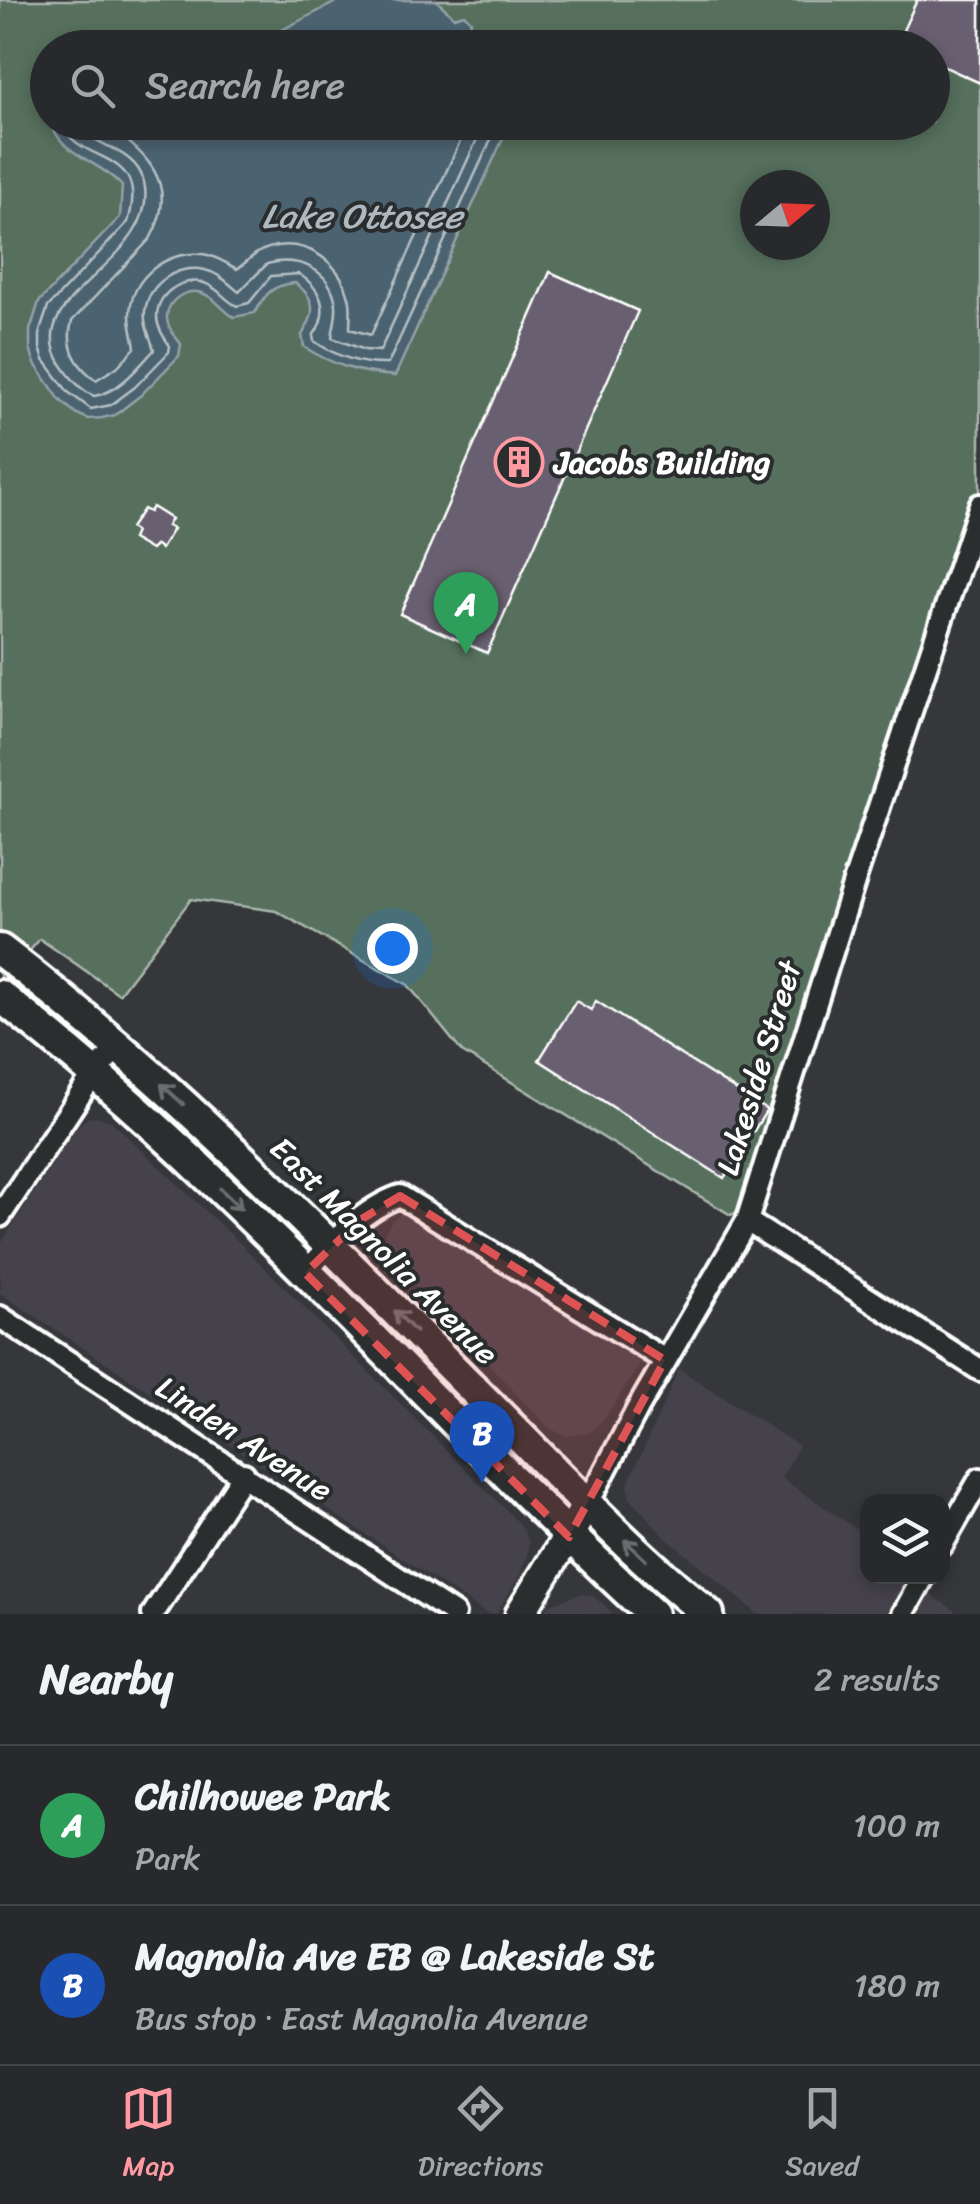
<!DOCTYPE html>
<meta charset="utf-8">
<style>
:root{--surface:#28292c;--page:#303134;--text:#f1f3f6;--muted:#a5a6a9;--line:#444548;--accent:#ff9aa2}
body{margin:0;font-family:Sriracha,sans-serif;background:var(--page);color:var(--text)}
.controls{position:absolute;right:30px;bottom:30px;display:grid;overflow:hidden;border-radius:20px;box-shadow:0 5px 15px #0003}
.controls button{width:90px;height:90px;display:grid;place-items:center;padding:0;border:0;border-bottom:2px solid var(--line);background:var(--surface);color:var(--text);font:50px sans-serif}
.compass{position:absolute;left:740px;top:170px;width:90px;height:90px;border-radius:50%;background:var(--surface);box-shadow:0 5px 15px #0003;rotate:71deg}
.you{position:absolute;left:392px;top:948px;width:35px;height:35px;margin:-25px;border:8px solid #fff;border-radius:50%;background:#1a73e8;box-shadow:0 0 0 15px #1a73e833}
.badge{display:grid;place-items:center;width:65px;height:65px;border-radius:50%;background:var(--accent);color:#fff;font-size:32px;font-weight:700}
.pin{position:absolute;translate:-50% -82px;filter:drop-shadow(0 2px 5px #0008)}
.pin::after{content:'';position:absolute;top:52px;width:35px;height:30px;background:inherit;clip-path:polygon(0 0,100% 0,50% 100%)}
.list{margin:0;padding:0;list-style:none}
h2{display:flex;justify-content:space-between;align-items:center;height:130px;margin:0;padding:0 40px;font-size:42px}
h2 small{font-size:32px;font-weight:400;color:var(--muted)}
.list li{display:grid;grid-template-columns:65px 1fr auto;gap:30px;align-items:center;box-sizing:border-box;height:160px;padding:0 40px;border-top:2px solid var(--line)}
.list b{display:block;font-size:38px;white-space:nowrap}
.list p{margin:0;font-size:32px;white-space:nowrap;color:var(--muted)}
.list em{font-size:32px;font-style:normal;color:var(--muted)}
.icon{flex:none;width:55px;height:55px;fill:none;stroke:currentColor;stroke-width:2;stroke-linecap:round;stroke-linejoin:round}
.map{position:relative;flex:none;width:980px;height:1614px;overflow:hidden}
.search{position:absolute;background:var(--surface);box-shadow:0 5px 15px #0003;left:30px;right:30px;top:30px;height:110px;display:flex;align-items:center;gap:25px;box-sizing:border-box;padding:0 35px;border-radius:55px;color:var(--muted);font-size:38px}
.sheet{height:450px;background:var(--surface)}
nav{display:flex;justify-content:space-around;align-items:center;box-sizing:border-box;height:140px;border-top:2px solid var(--line);background:var(--surface);font-size:28px;color:var(--muted)}
nav a{display:grid;justify-items:center;gap:5px}
nav .on{color:var(--accent)}
.map>svg:first-child{display:block}
.built{fill:#45434b}
.green{fill:#57705d;stroke:#abb8ae;stroke-width:2.5;fill-rule:evenodd}
.water{fill:#4c6370;stroke:#94a1a9;stroke-width:2.5}
.lines{fill:none;stroke-linecap:round;stroke-linejoin:round}
.shore{stroke:#b7c1c6;stroke-width:2.5}
.building{fill:#675e6f;stroke:#fff;stroke-width:2.5}
.street-casing{stroke:#fff;stroke-width:28}
.secondary-casing{stroke:#fff;stroke-width:35}
.primary-casing{stroke:#fff;stroke-width:38}
.street{stroke:#2a2d2e;stroke-width:20}
.secondary{stroke:#2a2d2e;stroke-width:28}
.primary{stroke:#2a2d2e;stroke-width:30}
.oneway{stroke:#6a6c6d}
.marked{fill:#de5353;fill-opacity:0.2;stroke:#de5353;stroke-width:8;stroke-dasharray:20 12;stroke-linejoin:round}
.labels{text-anchor:middle;dominant-baseline:central;stroke-width:8;stroke-linejoin:round;paint-order:stroke}
.poi-label{font-size:32px;font-weight:bold;fill:#fff;stroke:#2a2d2e;text-anchor:start}
.street-label{font-size:32px;fill:#fff;stroke:#2a2d2e}
.water-label{font-size:35px;font-style:italic;fill:#aeb9bf;stroke:#2a2d2e}
</style>
<div class="map">
<svg width="980" height="1614" viewBox="0 0 980 1614">
<rect width="100%" height="100%" fill="#36373b"/>
<filter id="ink" filterUnits="userSpaceOnUse"><feTurbulence type="fractalNoise" baseFrequency=".01" numOctaves="2"/><feDisplacementMap in="SourceGraphic" scale="20" xChannelSelector="R" yChannelSelector="G"/><feConvolveMatrix kernelMatrix="1 2 1 2 8 2 1 2 1" color-interpolation-filters="sRGB"/></filter>
<g filter="url(#ink)">
<g class="built">
<path d="M99,1117L111,1121L247,1250L520,1524L529,1542L527,1555L519,1577L496,1614H487L0,1293V1245L76,1128L87,1118Z"/>
<path d="M406,1210L634,1357L640,1364L606,1417L590,1433L566,1436L550,1429L382,1252L381,1243L385,1232L392,1220Z"/>
<path d="M679,1369L799,1446L781,1478L867,1536L868,1576L906,1577L959,1614H758L665,1537L629,1497L628,1484Z"/>
<path d="M580,1594L593,1596L614,1614H542L550,1604Z"/>
</g>
<path class="green" d="M0,0H980V505L752,1205L731,1215L462,1052L408,985L276,911L191,899L119,994L40,939L0,985ZM48,48H932V122H48ZM755,185H815V245H755Z"/>
<g class="water">
<path d="M340,0H436L454,17L464,14L471,21L468,29L487,47H249Z"/>
<path d="M51,123V122L510,123L395,376C360,373 334,366 304,347L302,335C316,314 317,299 295,283C272,285 266,293 255,313L234,317C222,310 215,297 202,293C187,288 168,299 167,316C166,326 175,336 181,344L179,356L141,395L115,415L102,418L88,419L75,413L60,400L35,364L30,349V330L39,302L120,217L122,186C99,160 62,156 51,123Z"/>
</g>
<g class="lines">
<g class="shore">
<path d="M61,122C77,167 151,146 128,222L48,307L40,331V348L44,360L68,392L91,409L111,405L135,387L169,352L170,346C164,337 157,328 157,317C157,293 182,277 204,283C218,287 224,300 237,306L249,303L271,276L299,274C323,290 330,312 313,336L314,341C337,357 361,365 388,364L499,122"/>
<path d="M75,122C90,147 136,147 144,182C162,261 17,296 61,364C70,377 80,390 94,396C118,393 138,368 154,350C151,338 143,325 145,311C149,283 177,264 205,270C219,273 229,284 239,292L267,264C299,256 331,269 336,305C337,316 333,328 332,338L365,350L380,351L485,122"/>
<path d="M100,122C144,149 182,183 150,239L72,321C65,346 75,365 96,380L117,367L135,348C134,338 130,327 130,316C129,276 171,247 208,255C218,258 228,264 237,269C246,263 253,254 263,250C302,235 339,259 349,297C352,308 350,319 350,329L371,335L469,122"/>
</g>
</g>
<g class="building">
<path d="M917,0H980V83L932,61V48H895Z"/>
<path d="M550,272L638,311L487,653L400,614Z"/>
<path d="M152,507L171,519L167,526L173,529L161,549L156,545L151,550L132,539L135,532L130,528L143,509L149,512Z"/>
<path d="M576,1001L591,1010L596,1001L767,1110L724,1178L539,1060Z"/>
</g>
<g class="lines">
<g class="street-casing">
<g id="street">
<path d="M0,1216L94,1074L118,1046"/>
<path d="M747,1221L980,1370"/>
<path d="M305,1273C331,1244 362,1209 400,1196L665,1360"/>
<path d="M0,1317L454,1614"/>
<path d="M588,1503L638,1408L747,1221L856,876L980,505"/>
<path d="M942,1545L980,1479"/>
<path d="M153,1614L244,1474"/>
<path d="M903,1614L924,1576"/>
</g>
</g>
<g class="secondary-casing">
<path id="secondary" d="M520,1614L588,1503"/>
</g>
<g class="primary-casing">
<g id="primary">
<path d="M0,950C177,1085 331,1247 489,1405C560,1476 629,1551 708,1614"/>
<path d="M0,996C237,1180 432,1411 652,1614"/>
</g>
</g>
<use href="#street" class="street"/>
<use href="#secondary" class="secondary"/>
<use href="#primary" class="primary"/>
</g>
<defs><path id="oneway-shaft" d="M-6 0H5M1.5-3L5.5 0L1.5 3" fill="none" stroke-width="1.6" stroke-linecap="round" stroke-linejoin="round" transform="scale(2.5)"/></defs>
<g class="oneway">
<use href="#oneway-shaft" transform="translate(172 1094) rotate(-138)"/>
<use href="#oneway-shaft" transform="translate(231 1199) rotate(44)"/>
<use href="#oneway-shaft" transform="translate(405 1321) rotate(-135)"/>
<use href="#oneway-shaft" transform="translate(635 1550) rotate(-136)"/>
</g>
</g>
<path class="marked" d="M400,1196L665,1360L569,1537L305,1273L360,1220Z"/>
<defs>
<g id="building-ring" transform="scale(2.5)"><circle r="9.5" fill="#2a2d2e" stroke="#ff9aa2" stroke-width="1.5"/><path d="M-4-6H4V6H1V3H-1V6H-4ZM-2.5-4.3h1.7v1.8h-1.7ZM.8-4.3h1.7v1.8H.8ZM-2.5-1h1.7V.8h-1.7ZM.8-1h1.7V.8H.8Z" fill="#ff9aa2"/></g>
</defs>
<g fill-rule="evenodd">
<use href="#building-ring" x="519" y="462"/>
</g>
<g class="labels">
<g class="poi-label">
<text x="554" y="462">Jacobs Building</text>
</g>
<g class="street-label">
<text transform="translate(759 1068) rotate(-73)">Lakeside Street</text>
<text transform="translate(384 1251) rotate(45)">East Magnolia Avenue</text>
<text transform="translate(244 1439) rotate(33)">Linden Avenue</text>
</g>
<g class="water-label">
<text x="362" y="216">Lake Ottosee</text>
</g>
</g>
</svg>
<div class="controls">
<button><svg class="icon" aria-label="layers" viewBox="0 0 24 24"><path d="M12 4l9 5-9 5-9-5zM3 14l9 5 9-5"/></svg></button>
</div>
<svg class="compass" viewBox="-18 -18 36 36"><path d="M0-13l5 13h-10z" fill="#e53935"/><path d="M0 13l5-13h-10z" fill="#a5a6a9"/></svg>
<div class="you"></div>
<div class="pin badge" style="left:466px;top:654px;background:#2e9e5b">A</div>
<div class="pin badge" style="left:482px;top:1483px;background:#1a4fb4">B</div>
<div class="search"><svg class="icon" aria-label="search" viewBox="0 0 24 24"><circle cx="10" cy="10" r="6"/><path d="M15 15l6 6"/></svg>Search here</div>
</div>
<section class="sheet">
<h2>Nearby<small>2 results</small></h2>
<ul class="list">
<li><span class="badge" style="background:#2e9e5b">A</span><div><b>Chilhowee Park</b><p>Park</p></div><em>100 m</em></li>
<li><span class="badge" style="background:#1a4fb4">B</span><div><b>Magnolia Ave EB @ Lakeside St</b><p>Bus stop · East Magnolia Avenue</p></div><em>180 m</em></li>
</ul>
</section>
<nav>
<a class="on"><svg class="icon" aria-label="map" viewBox="0 0 24 24"><path d="M3 6l6-2 6 2 6-2v14l-6 2-6-2-6 2zM9 4v14M15 6v14"/></svg>Map</a>
<a><svg class="icon" aria-label="directions" viewBox="0 0 24 24"><path d="M12 3l9 9-9 9-9-9zM9 14v-3h6M13 9l2 2-2 2"/></svg>Directions</a>
<a><svg class="icon" aria-label="saved" viewBox="0 0 24 24"><path d="M7 4h10v16l-5-4-5 4z"/></svg>Saved</a>
</nav>
